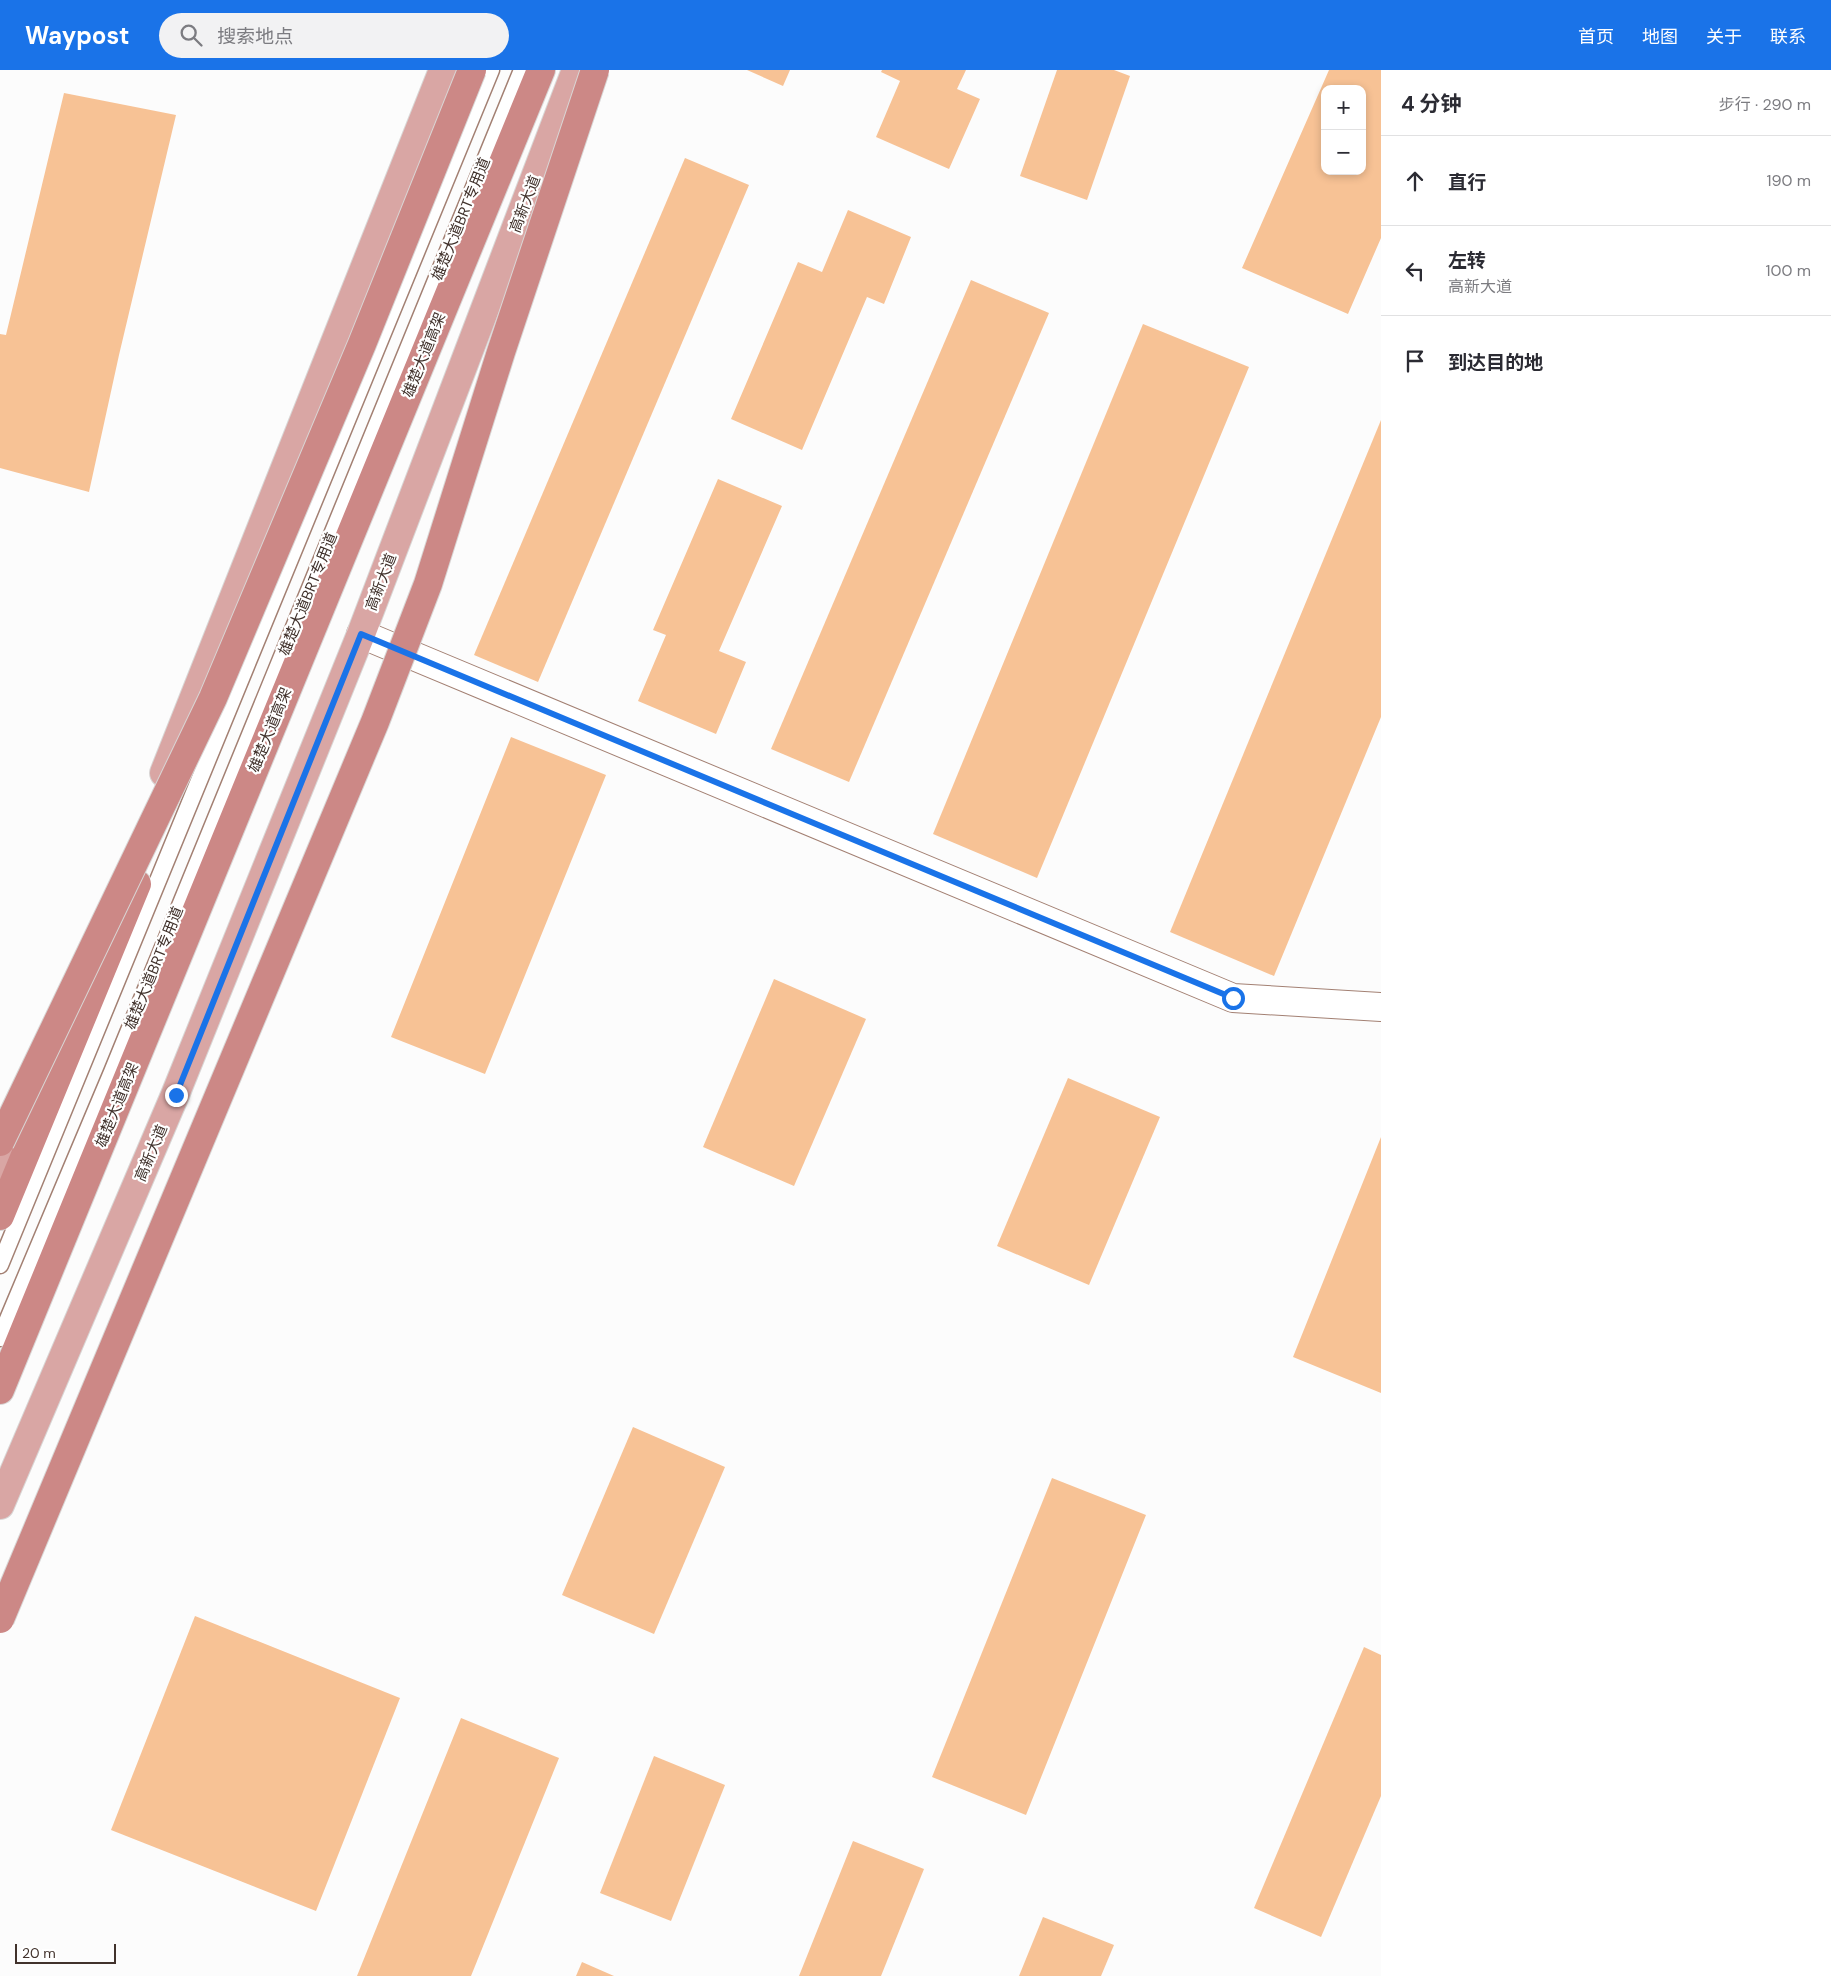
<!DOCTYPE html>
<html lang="zh">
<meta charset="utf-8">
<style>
:root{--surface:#fff;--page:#f2f2f3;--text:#2b2b33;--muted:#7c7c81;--line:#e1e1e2;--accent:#1a73e8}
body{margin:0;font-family:"DM Sans","Noto Sans SC",sans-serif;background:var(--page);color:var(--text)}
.controls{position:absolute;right:15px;top:15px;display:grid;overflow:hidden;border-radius:10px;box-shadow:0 2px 8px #0003}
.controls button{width:45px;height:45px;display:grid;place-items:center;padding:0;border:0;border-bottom:1px solid var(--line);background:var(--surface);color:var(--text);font:25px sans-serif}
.scale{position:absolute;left:15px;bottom:12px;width:101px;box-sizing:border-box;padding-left:5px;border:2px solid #41322c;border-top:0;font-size:14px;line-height:18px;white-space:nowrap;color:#41322c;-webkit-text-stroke:4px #fff;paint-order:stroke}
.stop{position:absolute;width:15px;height:15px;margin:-11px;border:4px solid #1a73e8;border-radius:50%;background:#fff}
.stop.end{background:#1a73e8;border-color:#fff;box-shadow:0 1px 5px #0008}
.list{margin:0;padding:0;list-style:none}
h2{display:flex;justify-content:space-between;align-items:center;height:65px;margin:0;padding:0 20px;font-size:21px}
h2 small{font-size:16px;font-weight:400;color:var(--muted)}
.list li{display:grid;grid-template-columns:32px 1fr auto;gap:15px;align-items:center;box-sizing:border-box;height:90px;padding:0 20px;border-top:1px solid var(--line)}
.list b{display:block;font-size:19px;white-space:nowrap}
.list p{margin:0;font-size:16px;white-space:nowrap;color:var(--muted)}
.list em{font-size:16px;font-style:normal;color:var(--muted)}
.icon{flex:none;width:28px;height:28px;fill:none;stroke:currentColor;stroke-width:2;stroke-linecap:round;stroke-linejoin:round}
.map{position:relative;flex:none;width:1381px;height:1906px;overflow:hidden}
header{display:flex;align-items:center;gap:30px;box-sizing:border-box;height:70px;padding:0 25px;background:var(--accent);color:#fff}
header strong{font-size:24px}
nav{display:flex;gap:28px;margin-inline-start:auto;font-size:18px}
.search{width:350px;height:45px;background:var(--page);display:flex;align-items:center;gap:12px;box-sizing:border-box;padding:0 18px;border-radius:28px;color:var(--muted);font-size:19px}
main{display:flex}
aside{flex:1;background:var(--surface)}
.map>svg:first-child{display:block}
.building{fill:#f7c295;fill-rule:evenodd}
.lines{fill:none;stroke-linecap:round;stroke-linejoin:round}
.service-casing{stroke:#a38073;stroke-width:19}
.minor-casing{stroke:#a38073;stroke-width:30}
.primary-casing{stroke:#d9d6d5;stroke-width:30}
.trunk-casing{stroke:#d9d6d5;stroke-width:30}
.service{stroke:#fff;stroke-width:16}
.minor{stroke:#fff;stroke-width:28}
.primary{stroke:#d9a6a4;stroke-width:28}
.trunk{stroke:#cc8886;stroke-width:28}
.trunk-bridge-casing{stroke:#d9d6d5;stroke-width:30;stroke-linecap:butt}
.trunk-bridge{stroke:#cc8886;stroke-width:28}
.route{stroke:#1a73e8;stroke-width:6}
.labels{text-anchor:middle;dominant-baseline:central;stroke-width:4.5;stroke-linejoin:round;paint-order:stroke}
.street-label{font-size:15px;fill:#41322c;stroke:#fff}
</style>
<header>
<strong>Waypost</strong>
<div class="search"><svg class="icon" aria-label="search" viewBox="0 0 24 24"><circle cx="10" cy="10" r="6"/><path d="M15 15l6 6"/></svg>搜索地点</div>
<nav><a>首页</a><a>地图</a><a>关于</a><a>联系</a></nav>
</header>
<main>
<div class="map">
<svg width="1381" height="1906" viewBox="0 0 1381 1906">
<rect width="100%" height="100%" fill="#fcfcfc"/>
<g class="building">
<path d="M747,0H790L783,16Z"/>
<path d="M882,0H966L957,19L980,29L949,99L876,67L900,11L881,2Z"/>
<path d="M1057,0H1114L1130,6L1087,130L1020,106Z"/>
<path d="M1329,0H1381V168L1348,244L1242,198ZM1325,19H1362V101H1325Z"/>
<path d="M64,23L176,45L119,285L89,422L0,398V264L6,265Z"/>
<path d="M685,88L749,115L538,612L474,585Z"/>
<path d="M848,140L911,167L884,234L867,227L802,380L731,349L798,192L822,202Z"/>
<path d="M971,210L1049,243L849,712L771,679Z"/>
<path d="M1143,254L1249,297L1037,808L933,764Z"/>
<path d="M1381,350V647L1274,906L1170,862Z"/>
<path d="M718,409L782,436L719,581L746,592L716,664L638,631L666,565L653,560Z"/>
<path d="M511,667L606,705L485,1004L391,967Z"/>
<path d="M774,909L866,949L794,1116L703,1077Z"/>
<path d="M1068,1008L1160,1047L1089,1215L997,1176Z"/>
<path d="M1381,1067V1323L1293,1287Z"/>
<path d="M633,1357L725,1397L654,1564L562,1525Z"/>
<path d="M1052,1408L1146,1445L1026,1745L932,1707Z"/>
<path d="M195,1546L400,1628L316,1841L111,1760Z"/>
<path d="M1364,1577L1381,1585V1726L1321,1867L1254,1838Z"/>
<path d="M461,1648L559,1688L471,1906H357Z"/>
<path d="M654,1686L725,1715L671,1851L600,1823Z"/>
<path d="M853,1771L924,1799L881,1906H799Z"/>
<path d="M1043,1847L1114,1875L1101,1906H1019Z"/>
<path d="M582,1892L614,1906H576Z"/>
</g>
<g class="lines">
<g class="service-casing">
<g id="service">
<path d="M0,1195L491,0"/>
<path d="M0,1268L112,1002L522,0"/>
</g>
</g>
<g class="minor-casing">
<path id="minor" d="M361,564L1233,928L1381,937"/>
</g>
<g class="primary-casing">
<g id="primary">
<path d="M164,703L443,0"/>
<path d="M0,1103L23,1048"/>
<path d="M0,1435L175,1025L361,564L576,0"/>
</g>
</g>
<g class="trunk-casing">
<g id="trunk">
<path d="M0,1146L137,814"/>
<path d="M0,1320L541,0"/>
</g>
</g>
<use href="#service" class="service"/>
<use href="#minor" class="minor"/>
<use href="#primary" class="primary"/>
<use href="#trunk" class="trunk"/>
<g class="trunk-bridge-casing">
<g id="trunk-bridge">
<path d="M0,1072L213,628L362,274L472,0"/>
<path d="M0,1549L375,652L428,514L501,282L595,0"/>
</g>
</g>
<use href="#trunk-bridge" class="trunk-bridge"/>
</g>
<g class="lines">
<path class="route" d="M176,1025L361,564L1233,928"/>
</g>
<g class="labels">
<g class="street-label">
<text transform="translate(525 134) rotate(-69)">高新大道</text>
<text transform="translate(461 149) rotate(-68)">雄楚大道BRT专用道</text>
<text transform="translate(424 285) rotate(-68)">雄楚大道高架</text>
<text transform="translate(381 512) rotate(-69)">高新大道</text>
<text transform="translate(308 524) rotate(-68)">雄楚大道BRT专用道</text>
<text transform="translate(270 660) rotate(-68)">雄楚大道高架</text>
<text transform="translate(154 898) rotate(-68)">雄楚大道BRT专用道</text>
<text transform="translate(117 1035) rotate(-68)">雄楚大道高架</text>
<text transform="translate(151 1083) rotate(-67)">高新大道</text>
</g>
</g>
</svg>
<div class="controls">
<button>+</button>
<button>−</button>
</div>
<div class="scale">20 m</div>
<div class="stop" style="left:1233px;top:928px"></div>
<div class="stop end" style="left:176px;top:1025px"></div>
</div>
<aside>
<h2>4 分钟<small>步行 · 290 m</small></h2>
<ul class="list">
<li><svg class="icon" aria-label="ahead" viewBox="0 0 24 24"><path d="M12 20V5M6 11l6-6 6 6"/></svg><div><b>直行</b></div><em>190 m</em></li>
<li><svg class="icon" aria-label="left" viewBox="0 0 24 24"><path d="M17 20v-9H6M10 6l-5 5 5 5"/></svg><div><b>左转</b><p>高新大道</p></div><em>100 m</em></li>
<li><svg class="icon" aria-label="arrive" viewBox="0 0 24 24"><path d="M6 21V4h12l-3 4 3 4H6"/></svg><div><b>到达目的地</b></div></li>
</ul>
</aside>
</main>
